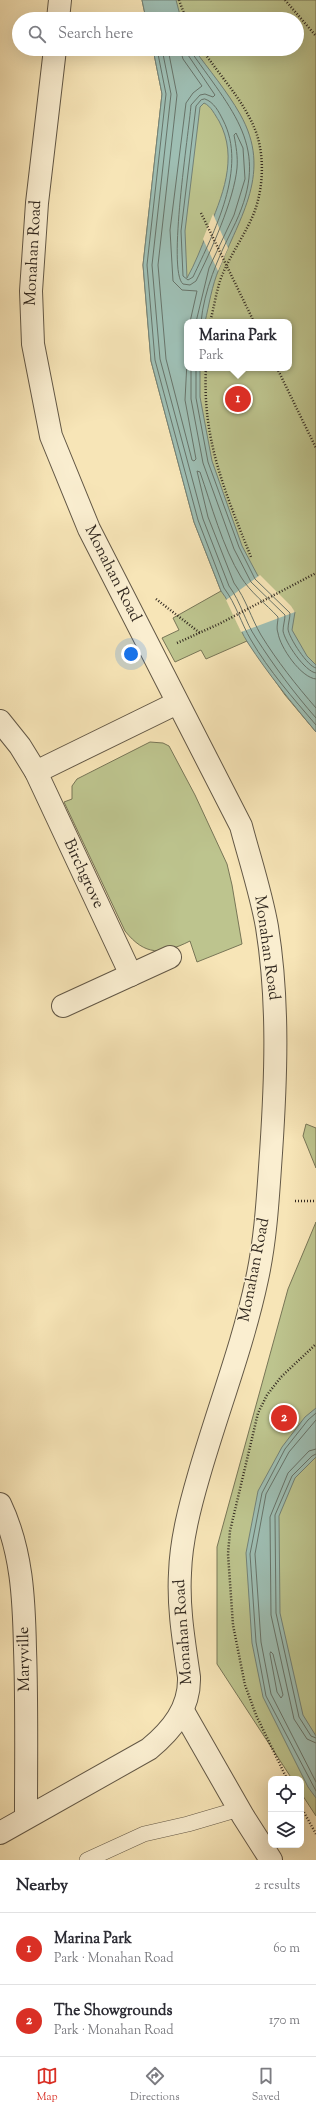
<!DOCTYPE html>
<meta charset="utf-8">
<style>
:root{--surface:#fff;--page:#f7f7f7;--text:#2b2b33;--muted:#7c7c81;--line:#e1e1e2;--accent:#d93025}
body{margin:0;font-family:"Sorts Mill Goudy",serif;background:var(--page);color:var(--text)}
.controls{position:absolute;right:12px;bottom:12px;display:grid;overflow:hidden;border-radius:8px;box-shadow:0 4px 16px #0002}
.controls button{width:36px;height:36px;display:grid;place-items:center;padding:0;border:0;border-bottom:1px solid var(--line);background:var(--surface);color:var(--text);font:20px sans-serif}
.you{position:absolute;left:131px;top:654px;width:14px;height:14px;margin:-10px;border:3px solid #fff;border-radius:50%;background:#1a73e8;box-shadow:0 0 0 6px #1a73e833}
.badge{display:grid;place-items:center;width:26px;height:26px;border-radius:50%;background:var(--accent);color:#fff;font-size:13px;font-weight:700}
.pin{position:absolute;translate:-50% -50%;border:2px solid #fff;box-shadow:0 1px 4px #0006}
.popup{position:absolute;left:184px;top:319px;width:108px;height:52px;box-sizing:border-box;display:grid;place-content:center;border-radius:8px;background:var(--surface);filter:drop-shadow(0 1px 3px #0005);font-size:13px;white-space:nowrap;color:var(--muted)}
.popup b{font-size:15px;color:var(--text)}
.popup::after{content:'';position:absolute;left:50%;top:100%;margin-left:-8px;border:8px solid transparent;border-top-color:var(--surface)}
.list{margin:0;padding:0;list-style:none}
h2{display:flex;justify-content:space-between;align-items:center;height:52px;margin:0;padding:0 16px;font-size:17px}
h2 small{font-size:13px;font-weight:400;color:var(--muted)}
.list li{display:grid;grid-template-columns:26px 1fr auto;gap:12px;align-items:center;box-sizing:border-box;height:72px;padding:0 16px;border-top:1px solid var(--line)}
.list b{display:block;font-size:15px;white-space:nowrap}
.list p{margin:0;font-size:13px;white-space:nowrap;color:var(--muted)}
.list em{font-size:13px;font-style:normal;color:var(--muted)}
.icon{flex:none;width:22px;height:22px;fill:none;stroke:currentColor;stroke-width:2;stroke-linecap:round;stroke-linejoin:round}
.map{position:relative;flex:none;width:316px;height:1860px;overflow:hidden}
.search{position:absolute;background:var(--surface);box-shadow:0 4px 16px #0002;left:12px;right:12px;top:12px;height:44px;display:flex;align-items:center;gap:10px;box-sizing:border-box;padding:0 14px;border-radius:22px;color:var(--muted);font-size:15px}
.sheet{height:196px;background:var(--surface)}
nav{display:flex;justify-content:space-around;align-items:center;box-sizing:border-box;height:56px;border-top:1px solid var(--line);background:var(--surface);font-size:11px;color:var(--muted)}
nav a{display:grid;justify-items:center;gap:2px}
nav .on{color:var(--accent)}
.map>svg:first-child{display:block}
.green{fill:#bdc48e;stroke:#787657;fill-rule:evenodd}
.water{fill:#9ebeb3;stroke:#738278;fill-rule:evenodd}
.pier{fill:#f7e5b7}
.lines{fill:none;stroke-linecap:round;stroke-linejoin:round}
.shore{stroke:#68746a;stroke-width:1}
.service-casing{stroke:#635846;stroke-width:16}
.minor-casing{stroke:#635846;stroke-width:24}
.tertiary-casing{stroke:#635846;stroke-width:24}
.path{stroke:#322920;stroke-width:2.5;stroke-dasharray:1 2;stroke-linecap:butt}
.service{stroke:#faeed0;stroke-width:15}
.minor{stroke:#faeed0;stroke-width:22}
.tertiary{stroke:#faeed0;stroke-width:22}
.labels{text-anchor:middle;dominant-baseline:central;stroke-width:3;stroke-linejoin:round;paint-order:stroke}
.street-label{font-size:16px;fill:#322920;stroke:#faeed0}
</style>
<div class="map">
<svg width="316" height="1860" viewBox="0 0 316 1860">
<rect width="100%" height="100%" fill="#f7e5b7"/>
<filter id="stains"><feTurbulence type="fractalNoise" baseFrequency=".005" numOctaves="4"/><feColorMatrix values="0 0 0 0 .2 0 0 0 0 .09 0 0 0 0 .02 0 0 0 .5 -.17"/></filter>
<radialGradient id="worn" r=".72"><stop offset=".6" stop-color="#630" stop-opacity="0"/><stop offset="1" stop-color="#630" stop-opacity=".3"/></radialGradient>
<g class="green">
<path d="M142,0H316V732L285,695L247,641L206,659L201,650L175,662L162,638L179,630L173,618L221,591L194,522L151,361L143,265L162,94L153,49H297V19H146ZM187,322H289V368H187Z"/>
<path d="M150,742L163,743L169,746L195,795L227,864L232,885L242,944L197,962L190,941C162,955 145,956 125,931L64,802L72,799V786L77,779Z"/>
<path d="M306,1124L316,1128V1168L303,1136Z"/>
<path d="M316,1222V1816L301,1793V1779H292L217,1664V1547L288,1289Z"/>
</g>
<g class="water">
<path d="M142,0H176L181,19H146Z"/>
<path d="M153,49H194C209,70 227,91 240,114C273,172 240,216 219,269C212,285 209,305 205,322H187V368H200V397L212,461L242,546L258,576L295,612L292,630L307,656L316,665V732C292,703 268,674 248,643C237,626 233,606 221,591L194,522L151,361L143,265L162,94ZM204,103C211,106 215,115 219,121C239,158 222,197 207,233C201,248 195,264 187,278L185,231L200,107Z"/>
<path d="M316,1408V1457L295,1478L279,1516L280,1613L303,1715L316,1736V1798L308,1787L263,1697L252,1643L246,1553L258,1491L282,1447L305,1417Z"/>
</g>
<g class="pier">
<path d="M213,214L228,248L218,271L203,239Z"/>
<path d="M260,575L291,606L295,612L241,632L226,600Z"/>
</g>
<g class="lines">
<g class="shore">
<path d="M157,49L166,94L147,265L155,360L198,520L224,588C236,604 241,623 251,640C269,671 293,698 316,725"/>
<path d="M162,49L171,94L152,265L160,359L203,519L229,586C241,602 245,622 256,638C274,666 294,693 316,718"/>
<path d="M168,49L177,95L158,265L166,359L192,460L194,461L196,459L185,400L187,362"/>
<path d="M180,49L183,59L202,86L193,93L186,103L170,230L173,281L182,290L197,291L190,322"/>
<path d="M186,49L188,55L215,95L213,97L205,94L200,95L191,105C189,132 167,271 183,284L190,285L196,281C211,251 234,200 237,168C238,157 236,146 234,135L236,133L243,148L245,179L234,215L209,268L196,322"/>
<path d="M191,49L192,53C237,117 272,151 232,230C218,258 204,290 201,322"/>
<path d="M205,99C214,102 219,112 223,120C248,168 214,232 193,277L188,280L183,276L181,231L196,106L201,100Z"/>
<path d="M191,368V399L203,463L234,549L251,582L285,615C285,620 283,626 283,631C285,642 305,672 316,673"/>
<path d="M196,368V398L208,462L239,547L255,579L290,613C290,618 288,624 288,629C289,638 308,667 316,668"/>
<path d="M316,679C301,678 280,647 278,633C276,628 278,622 278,617C266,604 250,592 241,577C223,548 211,504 200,472L197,471L208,517L234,583C246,599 251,618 261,635C277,661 296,685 316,708"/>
<path d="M316,1413L308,1420L285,1449L262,1493L250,1554L256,1642L266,1696L316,1791"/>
<path d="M316,1420L289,1452L266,1494L255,1554L261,1642L271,1694L316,1782"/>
<path d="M316,1449L309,1451L288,1473L270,1517L271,1615L294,1719L307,1739L316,1743"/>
<path d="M316,1454L312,1456L292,1476L275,1515L276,1613L299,1717L311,1736L316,1738"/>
<path d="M271,1652L273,1654L283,1695L281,1698L277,1692L270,1654Z"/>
</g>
<g class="service-casing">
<path id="service" d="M87,1860L144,1834L188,1824L239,1809"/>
</g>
<g class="minor-casing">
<g id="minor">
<path d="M0,721L20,746L36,772L131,975"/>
<path d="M36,772L177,703"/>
<path d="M63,1006L170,957"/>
<path d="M0,1504C22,1550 24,1599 25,1649C27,1705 26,1761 26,1816"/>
<path d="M183,1711L243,1816L271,1860"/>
</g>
</g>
<g class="tertiary-casing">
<g id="tertiary">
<path d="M58,19L60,0"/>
<path d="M0,1833L149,1749C172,1730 190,1708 189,1677C184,1642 178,1608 180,1573C181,1540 190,1506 199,1475C218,1409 243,1345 257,1279C266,1238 268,1195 271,1153C276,1078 279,1002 267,927C261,893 250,860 241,826L89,529L51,436L33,344L31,291L37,203L55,49"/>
</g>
</g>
<g class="path">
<path d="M179,0L186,19"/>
<path d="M285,0L316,36"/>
<path d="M202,49C219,75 241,97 254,127C265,152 264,187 254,213C245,235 230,255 221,278C216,292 214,308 210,322"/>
<path d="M201,213L254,322"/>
<path d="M206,368C202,439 225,492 251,557"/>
<path d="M277,368L316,448"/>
<path d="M156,599L200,633"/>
<path d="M177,643L219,624L316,573"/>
<path d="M295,1201H316"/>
<path d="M287,1779L256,1715L245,1685L233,1625L228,1554L230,1531L258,1413L267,1395L281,1377L316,1344"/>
<path d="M301,1807L316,1834"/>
</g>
<use href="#service" class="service"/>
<use href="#minor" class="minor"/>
<use href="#tertiary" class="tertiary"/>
</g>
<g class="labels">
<g class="street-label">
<text transform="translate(34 253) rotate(-87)">Monahan Road</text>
<text transform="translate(112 574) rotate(63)">Monahan Road</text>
<text transform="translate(83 874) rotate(65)">Birchgrove</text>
<text transform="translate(266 948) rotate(82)">Monahan Road</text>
<text transform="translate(255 1270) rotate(-79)">Monahan Road</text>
<text transform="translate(184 1632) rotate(-94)">Monahan Road</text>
<text transform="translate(25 1659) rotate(-91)">Maryville</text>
</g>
</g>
<rect width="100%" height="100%" filter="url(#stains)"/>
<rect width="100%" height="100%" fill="url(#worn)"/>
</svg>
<div class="controls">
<button><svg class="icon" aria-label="locate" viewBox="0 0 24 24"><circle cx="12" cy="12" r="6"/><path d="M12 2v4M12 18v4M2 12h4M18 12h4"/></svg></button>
<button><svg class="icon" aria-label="layers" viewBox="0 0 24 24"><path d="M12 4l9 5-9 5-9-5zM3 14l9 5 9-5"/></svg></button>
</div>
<div class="you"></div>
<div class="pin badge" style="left:238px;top:399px">1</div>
<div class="popup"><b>Marina Park</b>Park</div>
<div class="pin badge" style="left:284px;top:1418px">2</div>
<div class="search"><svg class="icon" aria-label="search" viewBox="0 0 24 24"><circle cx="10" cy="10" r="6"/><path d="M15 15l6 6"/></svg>Search here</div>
</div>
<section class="sheet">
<h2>Nearby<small>2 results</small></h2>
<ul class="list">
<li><span class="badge">1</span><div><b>Marina Park</b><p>Park · Monahan Road</p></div><em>60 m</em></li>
<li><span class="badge">2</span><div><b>The Showgrounds</b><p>Park · Monahan Road</p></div><em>170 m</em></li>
</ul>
</section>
<nav>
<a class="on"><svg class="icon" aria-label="map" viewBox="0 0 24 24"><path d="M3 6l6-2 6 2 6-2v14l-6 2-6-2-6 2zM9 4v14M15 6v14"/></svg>Map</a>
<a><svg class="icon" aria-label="directions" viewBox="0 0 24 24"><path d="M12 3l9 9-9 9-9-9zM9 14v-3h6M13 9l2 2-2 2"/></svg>Directions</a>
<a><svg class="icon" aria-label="saved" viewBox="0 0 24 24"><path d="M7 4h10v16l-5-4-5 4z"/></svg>Saved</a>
</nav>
